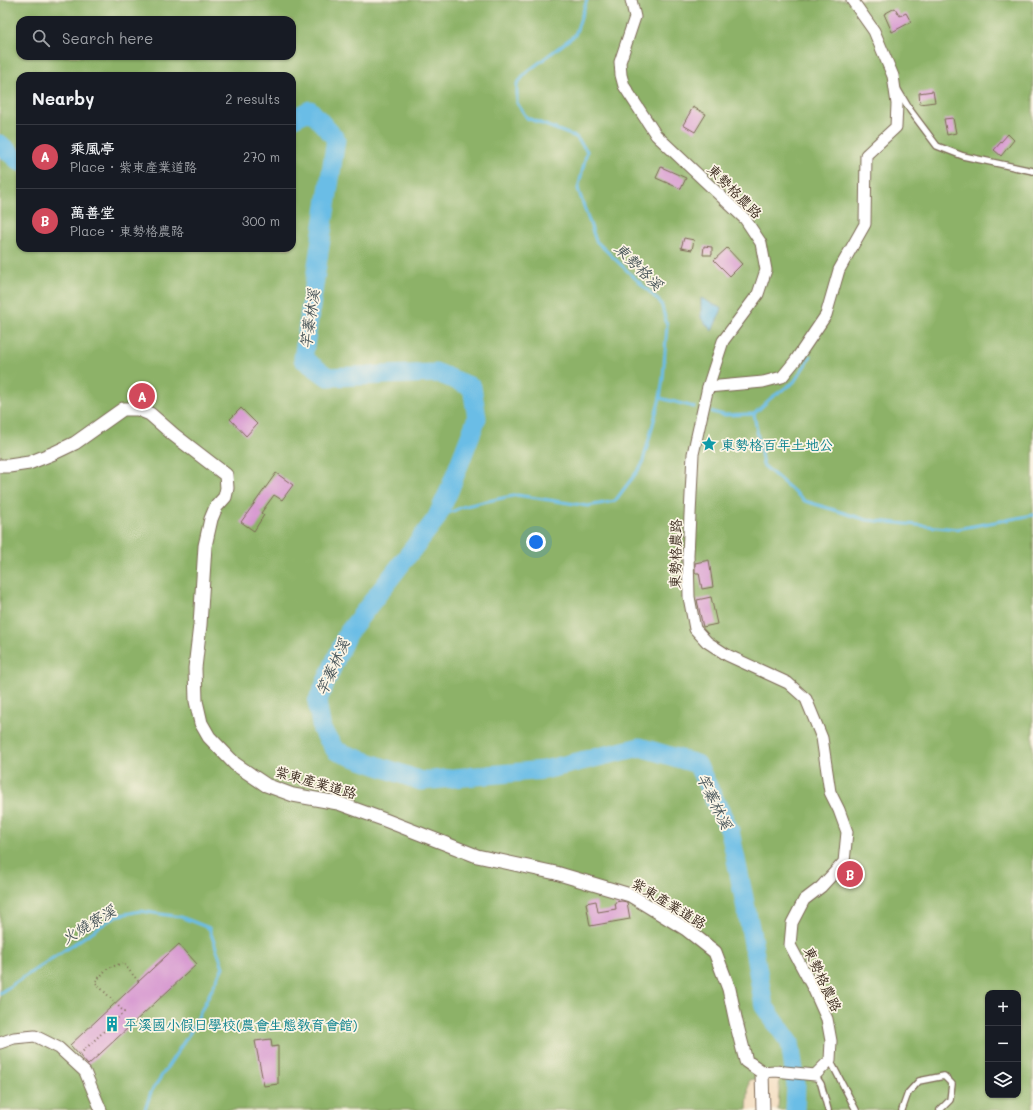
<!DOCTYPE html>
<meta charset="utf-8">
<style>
:root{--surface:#171b24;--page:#242831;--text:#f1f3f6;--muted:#9ea1a6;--line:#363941;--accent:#d1495b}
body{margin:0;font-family:Mali,"LXGW WenKai TC",sans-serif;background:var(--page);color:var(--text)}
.controls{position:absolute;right:12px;bottom:12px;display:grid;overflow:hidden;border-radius:8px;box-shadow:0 1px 3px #0004}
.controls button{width:36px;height:36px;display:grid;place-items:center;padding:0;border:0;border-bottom:1px solid var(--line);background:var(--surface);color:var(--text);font:20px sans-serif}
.you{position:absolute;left:536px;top:542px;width:14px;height:14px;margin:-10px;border:3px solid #fff;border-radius:50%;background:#1a73e8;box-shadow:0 0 0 6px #1a73e833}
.badge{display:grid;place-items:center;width:26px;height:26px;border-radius:50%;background:var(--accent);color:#fff;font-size:13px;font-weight:700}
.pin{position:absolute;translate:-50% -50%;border:2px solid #fff;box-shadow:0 1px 4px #0006}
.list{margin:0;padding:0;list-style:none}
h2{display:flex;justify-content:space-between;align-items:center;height:52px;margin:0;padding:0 16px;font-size:17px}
h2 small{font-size:13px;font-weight:400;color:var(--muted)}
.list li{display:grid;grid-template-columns:26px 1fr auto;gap:12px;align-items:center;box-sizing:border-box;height:64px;padding:0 16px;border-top:1px solid var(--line)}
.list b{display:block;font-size:15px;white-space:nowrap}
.list p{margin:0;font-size:13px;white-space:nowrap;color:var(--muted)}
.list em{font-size:13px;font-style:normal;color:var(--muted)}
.icon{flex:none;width:22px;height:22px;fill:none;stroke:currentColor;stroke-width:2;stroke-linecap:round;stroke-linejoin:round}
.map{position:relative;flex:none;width:1033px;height:1110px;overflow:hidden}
.search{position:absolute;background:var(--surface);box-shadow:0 1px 3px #0004;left:16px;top:16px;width:280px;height:44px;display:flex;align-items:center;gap:10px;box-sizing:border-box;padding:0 14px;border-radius:12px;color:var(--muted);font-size:15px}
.panel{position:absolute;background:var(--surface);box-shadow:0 1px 3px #0004;left:16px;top:72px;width:280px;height:180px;border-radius:12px}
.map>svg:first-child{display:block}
.forest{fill:#8db268;stroke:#646e43;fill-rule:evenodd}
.water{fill:#6abde6;stroke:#527482}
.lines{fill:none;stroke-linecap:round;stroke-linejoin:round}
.stream{stroke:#6abde6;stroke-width:3}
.river{stroke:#6abde6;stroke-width:19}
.building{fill:#d696d0}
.service-casing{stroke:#7b6855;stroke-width:8}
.minor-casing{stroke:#7b6855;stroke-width:13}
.tertiary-casing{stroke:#7b6855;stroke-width:15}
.path{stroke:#7b6855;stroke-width:2;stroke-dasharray:1 3;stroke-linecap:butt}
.service{stroke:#fff;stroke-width:5.5}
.minor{stroke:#fff;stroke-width:11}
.tertiary{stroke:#fff;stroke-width:13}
.labels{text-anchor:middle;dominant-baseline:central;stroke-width:3.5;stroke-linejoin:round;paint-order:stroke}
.street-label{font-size:14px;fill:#3b2a1e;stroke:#fcf5e5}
.culture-label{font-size:14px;fill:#0d838f;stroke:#fcf5e5;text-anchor:start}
.water-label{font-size:15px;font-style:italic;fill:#49565a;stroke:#fcf5e5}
</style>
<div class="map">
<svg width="1033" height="1110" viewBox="0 0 1033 1110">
<rect width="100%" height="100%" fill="#fcf5e5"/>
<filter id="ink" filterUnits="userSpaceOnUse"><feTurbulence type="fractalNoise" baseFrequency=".025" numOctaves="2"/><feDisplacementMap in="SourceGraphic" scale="8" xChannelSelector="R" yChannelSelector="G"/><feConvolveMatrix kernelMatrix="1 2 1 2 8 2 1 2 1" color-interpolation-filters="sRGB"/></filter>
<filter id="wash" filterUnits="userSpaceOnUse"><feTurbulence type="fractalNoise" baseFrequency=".012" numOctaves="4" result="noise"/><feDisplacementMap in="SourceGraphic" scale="16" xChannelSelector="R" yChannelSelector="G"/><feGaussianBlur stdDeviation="0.9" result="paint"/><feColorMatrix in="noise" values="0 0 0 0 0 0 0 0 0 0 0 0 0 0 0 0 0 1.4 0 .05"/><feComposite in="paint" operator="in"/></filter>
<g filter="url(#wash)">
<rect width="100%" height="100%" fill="#f3dabb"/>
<path class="forest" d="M0,0H1033V1110H778L780,1075L749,1080L747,1110H0ZM20,20H292V56H20ZM20,76H292V248H20ZM988,993H1018V1095H988Z"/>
<path class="water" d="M701,298L722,309L712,331L701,318Z"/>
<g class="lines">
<g class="stream">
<path d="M660,398L694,407"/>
<path d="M712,412L724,415L754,414L763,465L805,501L867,520L957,529L1033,515"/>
<path d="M754,414L771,398L794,382L811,356"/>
<path d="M436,519L462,507L483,502L517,495L588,506L615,501L642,465L660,398L663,378L667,325L661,303L596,241L578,189L587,151L576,137L527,118L517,103V84L527,72L575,35L587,0"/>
<path d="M0,993L116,916L140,911L181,917L209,928L223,967L191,1031L151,1092L145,1110"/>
</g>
<g class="river">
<path d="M292,119L310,110L336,139L303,359L328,377L438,373L472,387L477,418L449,491L436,519L347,634L317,702L322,730L336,751L421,781L544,770L640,747L697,764L730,831L751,932L764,1006L790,1043L796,1084L795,1110"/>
<path d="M0,144L20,162"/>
</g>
</g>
<g id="blocks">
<g class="building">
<path d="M895,8L900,16L906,13L911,22L892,32L884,14Z"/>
<path d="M933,91L935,102L920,104L919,93Z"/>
<path d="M693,107L706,114L695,132L683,125Z"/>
<path d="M953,118L956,133L947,135L944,119Z"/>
<path d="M1008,134L1014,140L1001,156L994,150Z"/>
<path d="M661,167L686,178L681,189L656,178Z"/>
<path d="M684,238L694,240L692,250L681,248Z"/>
<path d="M704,246L712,247V255H703Z"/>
<path d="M727,248L742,264L730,276L714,260Z"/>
<circle cx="142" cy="396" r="6"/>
<path d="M241,408L257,424L246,436L230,419Z"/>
<path d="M276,473L293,485L282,500L274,495L261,513L264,515L254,531L241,522Z"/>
<path d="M709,560L713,587L702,589L699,573H695V563Z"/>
<path d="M711,597L717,624L703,627L697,600Z"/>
<path d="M596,901L598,912L616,909L615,902L622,901L627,902L630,919L590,926L586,903Z"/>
<path d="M179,944L197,964L88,1065L70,1045Z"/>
<path d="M271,1039L272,1047L278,1046V1084L264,1086L255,1041Z"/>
</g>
</g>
</g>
<g filter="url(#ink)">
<use href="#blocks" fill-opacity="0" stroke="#7b6855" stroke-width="1"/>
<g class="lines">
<g class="service-casing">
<g id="service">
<path d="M898,90L910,110L937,146L963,156L1033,171"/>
<path d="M830,1060L856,1110"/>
<path d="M815,1075L821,1084L828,1110"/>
<path d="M902,1110L908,1093L919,1081L944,1076L952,1084L950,1100L940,1110"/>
</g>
</g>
<g class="minor-casing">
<g id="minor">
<path d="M631,0L635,17L620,62L621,75L624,86L656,135L745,219L761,243L766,270L758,294L723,341L708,387L693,454L688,555L689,597L695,629L707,642L727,655L788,683L806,699L822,738L830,792L839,810L847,832L844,862L821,887L804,900L792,923L790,945L814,990L827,1019L831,1041L830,1060L815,1075L775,1071L762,1072"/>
<path d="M708,387L763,382L782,377L795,361L826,315L839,270L865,224L866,155L896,127L897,104L893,76L874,31L852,0"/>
<path d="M0,1043L14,1038L35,1036L59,1048L85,1072L101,1110"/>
</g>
</g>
<g class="tertiary-casing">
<path id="tertiary" d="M0,466H9L29,463L54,453L75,443L123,409H138L150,414L174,435L226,475L227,488L225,497L216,507L211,519L205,546L200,625L195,668L196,701L201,723L209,737L235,764L266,785L293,795L338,803L385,820L477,856L556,873L630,895L686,929L715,952L729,989L736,1022L746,1061L762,1072L763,1110"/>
</g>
<path class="path" d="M80,1054L124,1012L95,982L108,968L123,963L139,982"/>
<use href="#service" class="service"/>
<use href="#minor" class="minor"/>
<use href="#tertiary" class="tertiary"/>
</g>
</g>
<defs>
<g id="sight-bare" transform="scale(1.2)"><path d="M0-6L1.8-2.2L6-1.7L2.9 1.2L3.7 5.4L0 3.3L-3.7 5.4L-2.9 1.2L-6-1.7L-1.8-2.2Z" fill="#0f9aa8" stroke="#fcf5e5" stroke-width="2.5" paint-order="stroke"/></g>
<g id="building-bare" transform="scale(1.2)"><path d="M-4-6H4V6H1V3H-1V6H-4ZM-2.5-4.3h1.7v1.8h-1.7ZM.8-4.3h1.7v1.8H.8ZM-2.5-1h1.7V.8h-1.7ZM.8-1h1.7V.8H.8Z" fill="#0f9aa8" stroke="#fcf5e5" stroke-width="2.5" paint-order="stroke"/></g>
</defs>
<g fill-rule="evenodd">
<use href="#sight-bare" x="709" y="444"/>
<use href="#building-bare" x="112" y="1024"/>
</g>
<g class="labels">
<g class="street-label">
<text transform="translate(735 191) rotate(45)">東勢格農路</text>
<text transform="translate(675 554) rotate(-89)">東勢格農路</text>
<text transform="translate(316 782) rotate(16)">紫東產業道路</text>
<text transform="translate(669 903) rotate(31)">紫東產業道路</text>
<text transform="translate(823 979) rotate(65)">東勢格農路</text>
</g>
<g class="culture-label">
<text x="721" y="444">東勢格百年土地公</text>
<text x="124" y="1024">平溪國小假日學校(農會生態教育會館)</text>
</g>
<g class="water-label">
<text transform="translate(639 266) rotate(44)">東勢格溪</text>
<text transform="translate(309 319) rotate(-82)">竿蓁林溪</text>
<text transform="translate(332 667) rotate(-66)">竿蓁林溪</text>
<text transform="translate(715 801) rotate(64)">竿蓁林溪</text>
<text transform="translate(88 924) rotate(-31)">火燒寮溪</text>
</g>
</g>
</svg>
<div class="controls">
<button>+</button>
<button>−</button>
<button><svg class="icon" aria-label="layers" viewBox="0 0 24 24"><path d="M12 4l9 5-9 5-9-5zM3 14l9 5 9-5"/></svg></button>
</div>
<div class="you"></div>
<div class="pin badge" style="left:142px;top:396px">A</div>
<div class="pin badge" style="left:850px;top:874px">B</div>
<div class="search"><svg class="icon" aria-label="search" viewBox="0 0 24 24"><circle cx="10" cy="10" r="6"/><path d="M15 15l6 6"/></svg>Search here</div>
<section class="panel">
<h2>Nearby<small>2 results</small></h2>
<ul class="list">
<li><span class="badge">A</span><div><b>乘風亭</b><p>Place · 紫東產業道路</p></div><em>270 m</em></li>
<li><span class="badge">B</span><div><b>萬善堂</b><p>Place · 東勢格農路</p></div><em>300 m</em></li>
</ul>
</section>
</div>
